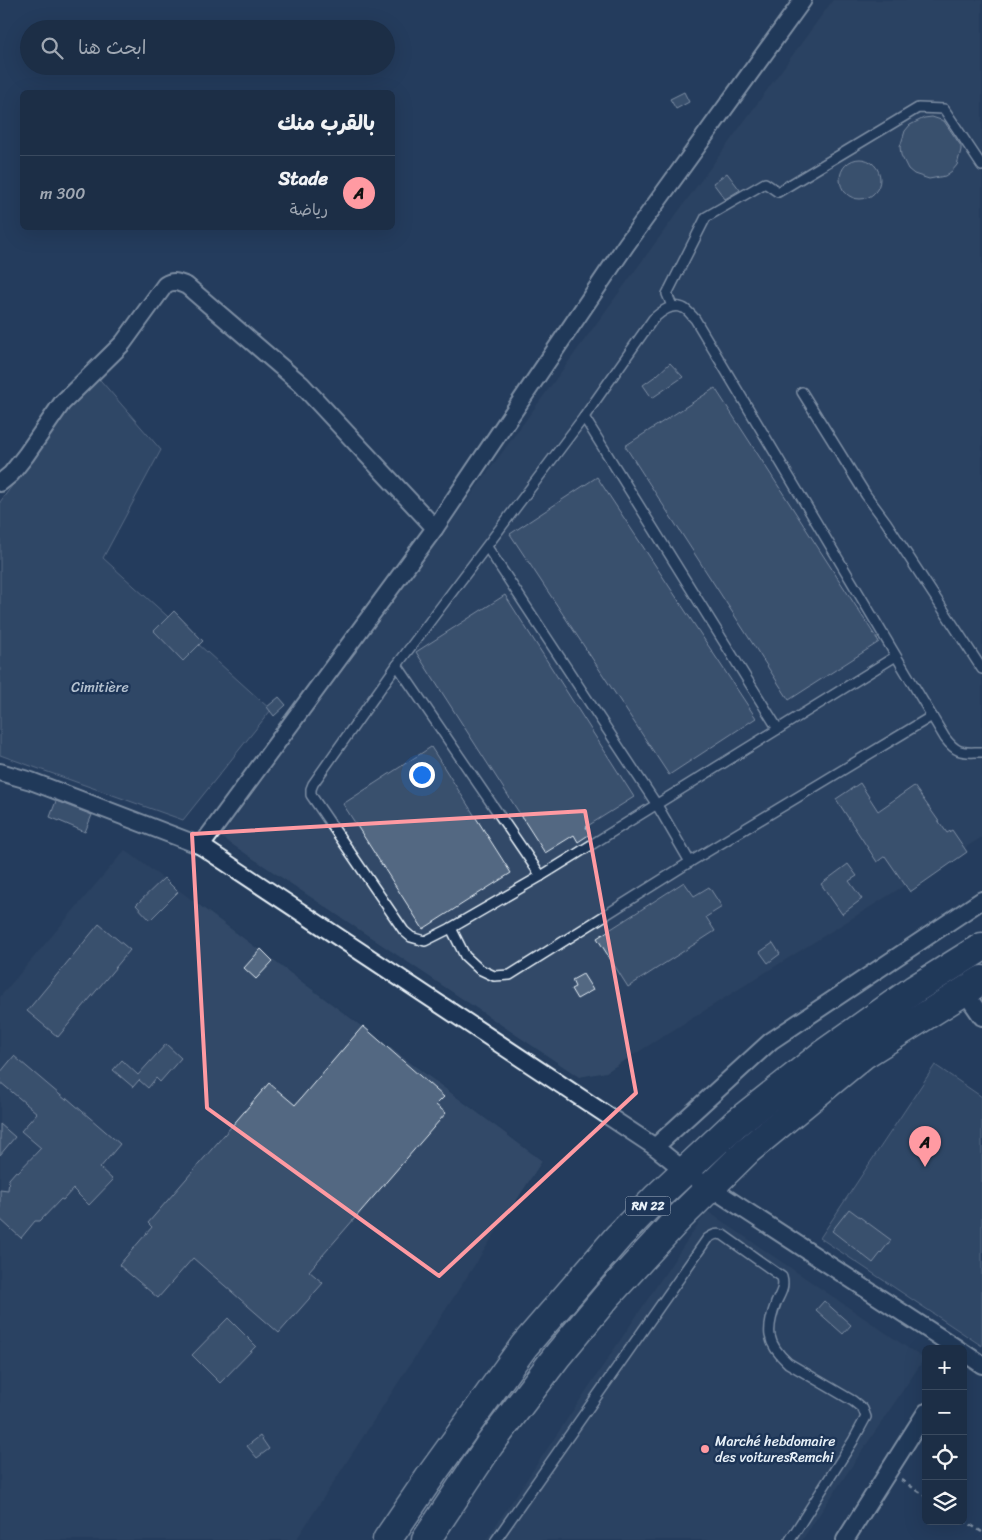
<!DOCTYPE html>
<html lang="ar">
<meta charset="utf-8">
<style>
:root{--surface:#1c2e46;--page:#293a51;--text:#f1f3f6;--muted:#a0a8b3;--line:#3a4a5f;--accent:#ff9aa2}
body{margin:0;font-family:Sriracha,"Playpen Sans Arabic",sans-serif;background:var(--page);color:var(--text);direction:rtl}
.controls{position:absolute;right:15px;bottom:15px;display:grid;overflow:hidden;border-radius:8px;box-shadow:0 5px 20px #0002}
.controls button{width:45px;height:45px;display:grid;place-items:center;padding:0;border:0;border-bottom:1px solid var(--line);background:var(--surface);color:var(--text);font:25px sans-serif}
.you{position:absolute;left:421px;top:774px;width:18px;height:18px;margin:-12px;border:4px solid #fff;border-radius:50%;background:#1a73e8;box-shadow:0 0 0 8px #1a73e833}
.badge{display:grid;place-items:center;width:32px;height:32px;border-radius:50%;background:var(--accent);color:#111;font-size:16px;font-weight:700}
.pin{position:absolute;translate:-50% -41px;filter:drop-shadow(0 1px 2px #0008)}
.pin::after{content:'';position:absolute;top:26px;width:18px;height:15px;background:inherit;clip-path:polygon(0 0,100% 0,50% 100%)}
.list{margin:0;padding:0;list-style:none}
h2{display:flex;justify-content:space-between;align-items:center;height:65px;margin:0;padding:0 20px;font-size:21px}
h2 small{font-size:16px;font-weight:400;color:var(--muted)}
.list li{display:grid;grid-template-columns:32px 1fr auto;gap:15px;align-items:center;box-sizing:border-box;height:75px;padding:0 20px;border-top:1px solid var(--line)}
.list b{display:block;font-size:19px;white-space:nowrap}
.list p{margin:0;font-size:16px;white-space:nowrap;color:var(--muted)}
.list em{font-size:16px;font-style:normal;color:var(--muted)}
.icon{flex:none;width:28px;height:28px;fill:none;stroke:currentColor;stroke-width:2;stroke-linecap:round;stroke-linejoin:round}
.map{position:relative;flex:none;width:982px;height:1540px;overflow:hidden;direction:ltr}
.search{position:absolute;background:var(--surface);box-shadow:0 5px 20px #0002;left:20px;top:20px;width:375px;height:55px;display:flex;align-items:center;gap:12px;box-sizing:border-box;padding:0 18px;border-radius:28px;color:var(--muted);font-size:19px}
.panel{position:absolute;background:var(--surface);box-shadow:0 5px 20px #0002;left:20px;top:90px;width:375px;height:140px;border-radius:8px;direction:rtl}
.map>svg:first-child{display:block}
.built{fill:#334a68}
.green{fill:#3e5472;stroke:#93a2b5}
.building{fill:#536782;stroke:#e8f1f8}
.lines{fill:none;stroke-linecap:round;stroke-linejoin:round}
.service-casing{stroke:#e8f1f8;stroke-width:12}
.minor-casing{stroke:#e8f1f8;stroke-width:20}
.trunk-casing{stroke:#e8f1f8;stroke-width:31}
.path{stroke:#e8f1f8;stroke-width:2.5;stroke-dasharray:5 4;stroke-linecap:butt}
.service{stroke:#1d3557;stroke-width:9}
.minor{stroke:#1d3557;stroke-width:16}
.trunk{stroke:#1d3557;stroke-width:28}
.marked{fill:none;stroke:#ff9aa2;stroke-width:4;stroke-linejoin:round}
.poi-dot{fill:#ff9aa2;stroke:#1d3557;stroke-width:2}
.labels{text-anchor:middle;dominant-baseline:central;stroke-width:5;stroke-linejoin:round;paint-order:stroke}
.shield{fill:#1d3557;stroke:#abb9c8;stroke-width:1}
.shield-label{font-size:12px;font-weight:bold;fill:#e8f1f8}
.park-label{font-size:14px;fill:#b5c2d0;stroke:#1d3557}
.poi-label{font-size:14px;fill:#e8f1f8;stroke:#1d3557;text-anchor:start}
</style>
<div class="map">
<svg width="982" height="1540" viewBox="0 0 982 1540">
<rect width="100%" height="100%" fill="#253d5d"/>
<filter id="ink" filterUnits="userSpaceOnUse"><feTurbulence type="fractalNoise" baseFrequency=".02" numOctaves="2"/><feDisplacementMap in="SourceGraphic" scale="10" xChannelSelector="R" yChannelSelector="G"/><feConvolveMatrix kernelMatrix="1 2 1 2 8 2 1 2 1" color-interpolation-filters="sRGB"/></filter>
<g filter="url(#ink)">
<g class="built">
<path d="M833,0H982V837L606,1072L579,1077L221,837Z"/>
<path d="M125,850L542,1161L296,1540H0V997Z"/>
<path d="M707,1211L924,1359L802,1540H486Z"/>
</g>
<g class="green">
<path d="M95,374L161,450L103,558L271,710L183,820L0,755V502Z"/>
<path d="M935,1065L982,1097V1346L820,1238Z"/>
</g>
<g class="building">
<path d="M684,92L689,102L676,109L670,99Z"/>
<path d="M932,117L944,121L961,146V150L957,165L952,171L945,176L929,179L914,174L908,169L901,155L900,147L905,131L910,125L924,118Z"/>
<circle cx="860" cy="179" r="20"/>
<path d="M727,173L740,190L725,199L713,183Z"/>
<path d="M670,363L683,377L652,398L643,385L657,375Z"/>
<path d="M715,388L879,642L789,700L625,446Z"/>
<path d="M597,477L756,718L669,775L510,534Z"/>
<path d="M505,595L634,797L586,827L590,834L578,842L574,835L545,853L416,652Z"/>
<path d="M174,611L203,641L183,661L154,631Z"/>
<path d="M279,697L286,705L274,716L267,707Z"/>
<path d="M431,747L511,873L423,929L343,804Z"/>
<path d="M860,783L878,811L914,786L947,833L952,830L967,852L910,892L885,856L877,862L836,799Z"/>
<path d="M56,801L92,815L85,832L50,817Z"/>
<path d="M848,864L857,876L849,881L862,899L842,914L821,884Z"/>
<path d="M164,878L178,892L150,920L136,905Z"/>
<path d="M684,882L694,896L709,887L722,907L706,917L715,931L628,987L597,938Z"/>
<path d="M99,924L130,950L58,1037L27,1011Z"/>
<path d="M773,943L780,954L768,963L760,952Z"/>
<path d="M261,949L273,961L256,979L244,968Z"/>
<path d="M583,974L593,990L577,999L571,989L575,987L572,980Z"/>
<path d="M363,1026L444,1097L436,1105L446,1113L309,1271L323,1283L279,1333L193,1258L158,1298L119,1265L152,1227L148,1223L269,1083L295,1105Z"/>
<path d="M166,1044L181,1058L160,1082L156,1078L148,1088L139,1080L133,1087L113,1070L122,1060L138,1075Z"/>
<path d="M14,1056L66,1100L67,1098L120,1144L100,1168L113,1180L89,1205L73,1189L63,1200L61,1199L40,1221H35L21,1238L0,1219V1189L8,1190L9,1179L16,1171L18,1172L41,1148L21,1131L37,1113L0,1082V1073Z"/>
<path d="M0,1124L15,1137L0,1155Z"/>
<path d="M849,1209L891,1240L873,1263L832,1231Z"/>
<path d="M824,1301L851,1325L843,1334L816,1310Z"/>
<path d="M228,1318L256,1346L220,1383L192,1355Z"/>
<path d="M260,1436L269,1449L257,1458L247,1446Z"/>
</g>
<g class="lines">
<g class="service-casing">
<g id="service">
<path d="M672,306L667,294L706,217L765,183L778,192L918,108L944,109L982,166"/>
<path d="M802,392L866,495L886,522L982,669"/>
<path d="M584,417L778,729"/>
<path d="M487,547L657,805L690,862"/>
<path d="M896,656L541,876L451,928L425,941L411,937L404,931L311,795V789L313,784L397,665L584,417L653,319C661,312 671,303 683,308C687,309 692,316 695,319L945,738C958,755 963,752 982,752"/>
<path d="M397,665L541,876"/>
<path d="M451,928L465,956L479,969L494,976L510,975L690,862L932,716"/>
<path d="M496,1540L707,1239C713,1235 715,1233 723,1235L782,1277C785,1288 780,1294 776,1303C766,1330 766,1343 788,1363L853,1401L863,1409L866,1417L853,1441L790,1540"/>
</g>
</g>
<g class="minor-casing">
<g id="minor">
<path d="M0,483L11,474L26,455L62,403L123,343L165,285C173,280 178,282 187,286L301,384L435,528"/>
<path d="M0,772L31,781L201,846L655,1147L685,1171L958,1349"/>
<path d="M201,846L435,528L626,245L803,0"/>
<path d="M964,991L982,1017"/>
<path d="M655,1147L771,1041L982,900"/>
<path d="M963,1352L982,1365"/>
<path d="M845,1540L926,1412"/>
</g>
</g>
<g class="trunk-casing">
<g id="trunk">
<path d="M387,1540L434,1471L524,1346L619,1236L656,1198L734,1125L822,1055L915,989L982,947"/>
<path d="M426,1540L490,1444L557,1356L607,1296L676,1221L748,1150L863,1055L982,980"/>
</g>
</g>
<g class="path">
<path d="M901,1480L926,1496"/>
<path d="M963,1520L982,1532"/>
</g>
<use href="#service" class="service"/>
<use href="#minor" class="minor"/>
<use href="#trunk" class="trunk"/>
</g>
</g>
<path d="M0 0H982V1540H0ZM585,811L636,1093L439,1276L207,1108L192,834Z" fill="#253d5d" fill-opacity=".55" fill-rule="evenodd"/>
<path class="marked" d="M585,811L636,1093L439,1276L207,1108L192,834Z"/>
<circle class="poi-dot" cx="705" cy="1449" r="5"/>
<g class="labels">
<rect class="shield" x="625.5" y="1196.5" width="45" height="19" rx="4"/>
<g class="shield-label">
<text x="648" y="1206">RN 22</text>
</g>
<g class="park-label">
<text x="100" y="687">Cimitière</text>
</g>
<g class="poi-label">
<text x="715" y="1441">Marché hebdomaire<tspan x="715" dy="16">des voituresRemchi</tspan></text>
</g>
</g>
</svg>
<div class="controls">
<button>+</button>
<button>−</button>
<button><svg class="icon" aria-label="locate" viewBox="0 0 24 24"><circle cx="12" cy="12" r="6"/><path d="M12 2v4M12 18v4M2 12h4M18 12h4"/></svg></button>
<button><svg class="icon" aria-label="layers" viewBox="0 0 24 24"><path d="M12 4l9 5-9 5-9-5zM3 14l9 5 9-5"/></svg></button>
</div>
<div class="you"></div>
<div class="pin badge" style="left:925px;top:1167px">A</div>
<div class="search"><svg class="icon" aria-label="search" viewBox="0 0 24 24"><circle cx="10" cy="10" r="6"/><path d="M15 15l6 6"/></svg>ابحث هنا</div>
<section class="panel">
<h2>بالقرب منك<small></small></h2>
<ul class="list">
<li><span class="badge">A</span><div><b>Stade</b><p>رياضة</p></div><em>300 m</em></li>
</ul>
</section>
</div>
